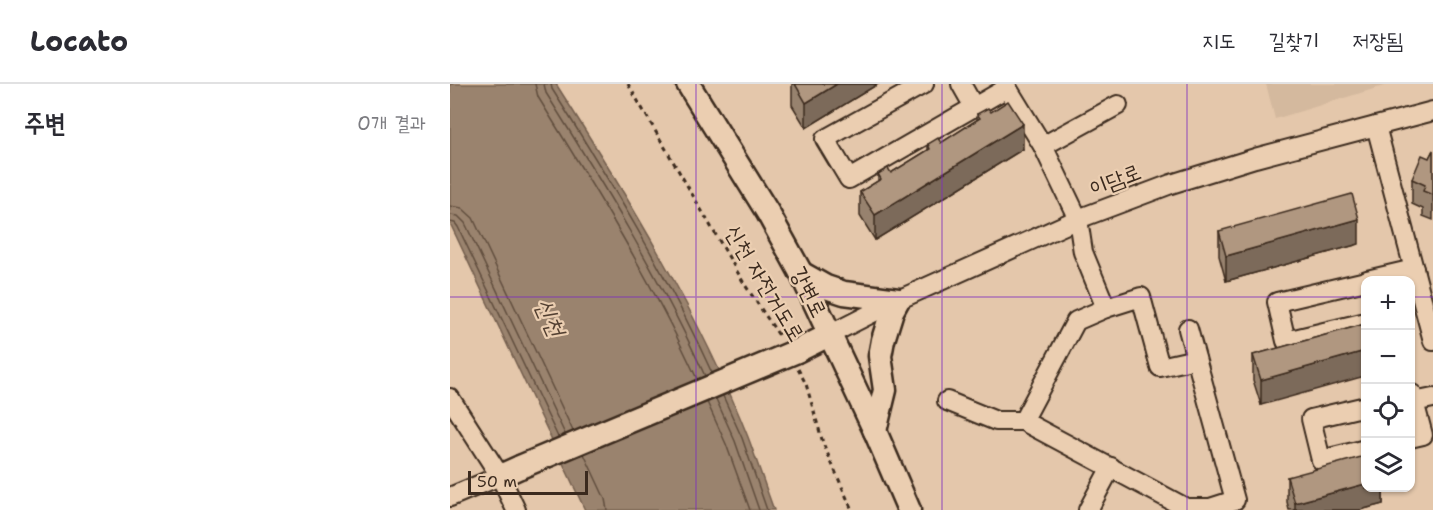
<!DOCTYPE html>
<html lang="ko">
<meta charset="utf-8">
<style>
:root{--surface:#fff;--page:#f7f7f7;--text:#2b2b33;--muted:#7c7c81;--line:#e1e1e2}
body{margin:0;font-family:"Shantell Sans","Poor Story",sans-serif;background:var(--page);color:var(--text)}
.controls{position:absolute;right:18px;bottom:18px;display:grid;overflow:hidden;border-radius:12px;box-shadow:0 2px 4px #0004}
.controls button{width:54px;height:54px;display:grid;place-items:center;padding:0;border:0;border-bottom:2px solid var(--line);background:var(--surface);color:var(--text);font:30px sans-serif}
.scale{position:absolute;left:18px;bottom:15px;width:120px;box-sizing:border-box;padding-left:6px;border:3px solid #3b2a1e;border-top:0;font-size:16px;line-height:21px;white-space:nowrap;color:#3b2a1e;-webkit-text-stroke:4px #ebceb1;paint-order:stroke}
.list{margin:0;padding:0;list-style:none}
h2{display:flex;justify-content:space-between;align-items:center;height:78px;margin:0;padding:0 24px;font-size:26px}
h2 small{font-size:20px;font-weight:400;color:var(--muted)}
.icon{flex:none;width:33px;height:33px;fill:none;stroke:currentColor;stroke-width:2;stroke-linecap:round;stroke-linejoin:round}
.map{position:relative;flex:none;width:983px;height:426px;overflow:hidden}
header{display:flex;align-items:center;gap:36px;box-sizing:border-box;height:84px;padding:0 30px;background:var(--surface);border-bottom:2px solid var(--line)}
header strong{font-size:28px}
nav{display:flex;gap:33px;margin-inline-start:auto;font-size:21px}
main{display:flex}
aside{flex:1;background:var(--surface)}
.map>svg:first-child{display:block}
.built{fill:#d4b99e}
.water{fill:#9a836e;stroke:#745f4e;stroke-width:1.5}
.lines{fill:none;stroke-linecap:round;stroke-linejoin:round}
.shore{stroke:#614e3e;stroke-width:1.5}
.minor-casing{stroke:#3b2a1e;stroke-width:22}
.major-casing{stroke:#3b2a1e;stroke-width:27}
.path{stroke:#3b2a1e;stroke-width:3;stroke-dasharray:4.5 4.5;stroke-linecap:butt}
.minor{stroke:#ebceb1;stroke-width:18}
.major{stroke:#ebceb1;stroke-width:22}
.major-bridge-casing{stroke:#3b2a1e;stroke-width:27;stroke-linecap:butt}
.major-bridge{stroke:#ebceb1;stroke-width:22}
.wall{fill:#97826e;stroke:#3b2a1e;stroke-width:1.5}
.shaded-wall{fill:#7b6a5a;stroke:#3b2a1e;stroke-width:1.5}
.building{fill:#b09780;stroke:#3b2a1e;stroke-width:1.5}
.grid{fill:none;stroke:#7b2cbf;stroke-width:1.5;stroke-opacity:0.55}
.labels{text-anchor:middle;dominant-baseline:central;stroke-width:4.5;stroke-linejoin:round;paint-order:stroke}
.street-label{font-size:22px;fill:#3b2a1e;stroke:#ebceb1}
.water-label{font-size:24px;font-style:italic;fill:#534032;stroke:#ebceb1}
</style>
<header>
<strong>Locato</strong>
<nav><a>지도</a><a>길찾기</a><a>저장됨</a></nav>
</header>
<main>
<aside>
<h2>주변<small>0개 결과</small></h2>
<ul class="list">
</ul>
</aside>
<div class="map">
<svg width="983" height="426" viewBox="0 0 983 426">
<rect width="100%" height="100%" fill="#e4c7ab"/>
<filter id="ink" filterUnits="userSpaceOnUse"><feTurbulence type="fractalNoise" baseFrequency=".0167" numOctaves="2"/><feDisplacementMap in="SourceGraphic" scale="12" xChannelSelector="R" yChannelSelector="G"/><feConvolveMatrix kernelMatrix="1 2 1 2 8 2 1 2 1" color-interpolation-filters="sRGB"/></filter>
<g filter="url(#ink)">
<path class="built" d="M816,0H940L825,35Z"/>
<path class="water" d="M0,0H106C176,110 250,231 298,353C307,377 315,402 324,426H135L0,139Z"/>
<g class="lines">
<g class="shore">
<path d="M85,0L88,13C145,105 202,197 247,295"/>
<path d="M94,0L96,9C153,100 210,193 255,292"/>
<path d="M101,0L102,5C160,97 217,190 262,289"/>
<path d="M0,122L12,124L23,134L123,347"/>
<path d="M0,131L8,132L15,139L115,350"/>
<path d="M0,138L5,139L8,143L108,353"/>
<path d="M273,312L292,354L317,426"/>
<path d="M266,315L285,357L309,426"/>
<path d="M257,318L276,360L300,426"/>
<path d="M134,370L155,415L157,426"/>
</g>
<g class="minor-casing">
<g id="minor">
<path d="M474,0L375,55L399,95L557,4"/>
<path d="M511,0L524,23"/>
<path d="M555,0L593,62L628,135L633,168L656,224L691,213L710,283L746,275"/>
<path d="M926,42L983,257"/>
<path d="M593,62L668,21"/>
<path d="M917,196L964,185"/>
<path d="M916,197L827,218L836,257L916,238"/>
<path d="M379,251L448,216L628,135L721,100L805,74L983,27"/>
<path d="M960,310H962L973,351L960,354"/>
<path d="M0,314L50,392L66,426"/>
<path d="M497,317L546,337H573L736,424H760L785,416L738,245"/>
<path d="M964,318L983,314"/>
<path d="M916,322L861,335L871,376L916,365"/>
<path d="M573,337L626,237L656,224"/>
<path d="M0,413L50,392"/>
<path d="M638,426L661,383"/>
</g>
</g>
<g class="major-casing">
<g id="major">
<path d="M238,0L318,129L351,189L425,347L459,426"/>
<path d="M351,189L376,203L394,209L448,216L442,227L433,256L430,272L435,306L425,347"/>
<path d="M347,267L379,251"/>
<path d="M50,392L70,383"/>
</g>
</g>
<g class="path">
<path d="M178,0L295,201L330,253"/>
<path d="M348,285L356,300L373,359L402,426"/>
</g>
<use href="#minor" class="minor"/>
<use href="#major" class="major"/>
<g class="major-bridge-casing">
<path id="major-bridge" d="M70,383L347,267"/>
</g>
<use href="#major-bridge" class="major-bridge"/>
</g>
<g class="wall">
<path d="M342,0H428L356,44L342,21Z"/>
<path d="M541,28L573,65L425,156L410,132V108L428,97V90L441,89L478,66V60L491,59L527,36V30Z"/>
<path d="M983,66V136L973,132V125L962,120V95L979,74Z"/>
<path d="M769,147L909,160L776,197L769,172Z"/>
<path d="M915,240L811,321L803,296V271Z"/>
<path d="M837,393L933,404V420L910,426H839L837,418Z"/>
</g>
<g class="shaded-wall">
<path d="M387,0H428L356,44V19Z"/>
<path d="M573,40V65L425,156V131Z"/>
<path d="M909,135V160L776,197V172Z"/>
<path d="M915,267V292L811,321V296Z"/>
<path d="M915,400V404H933V420L910,426H845V419Z"/>
</g>
<g class="building">
<path d="M345,0H387L356,19Z"/>
<path d="M558,17L573,40L425,131L410,108L431,95L428,90L438,84L441,89L480,65L478,60L488,54L491,59L530,34L527,30L538,24L541,28Z"/>
<path d="M983,66V111L973,107L975,101L962,95L972,71L979,74Z"/>
<path d="M902,110L909,135L776,172L769,147Z"/>
<path d="M915,240V267L811,296L803,271Z"/>
<path d="M915,372V400L845,419L837,393Z"/>
</g>
</g>
<path class="grid" d="M246,0V426M492,0V426M737,0V426M0,213H916M960,213H983"/>
<g class="labels">
<g class="street-label">
<text transform="translate(665 96) rotate(-21)">이담로</text>
<text transform="translate(315 199) rotate(59)">신천 자전거도로</text>
<text transform="translate(359 208) rotate(64)">강변로</text>
</g>
<g class="water-label">
<text transform="translate(100 233) rotate(66)">신천</text>
</g>
</g>
</svg>
<div class="controls">
<button>+</button>
<button>−</button>
<button><svg class="icon" aria-label="locate" viewBox="0 0 24 24"><circle cx="12" cy="12" r="6"/><path d="M12 2v4M12 18v4M2 12h4M18 12h4"/></svg></button>
<button><svg class="icon" aria-label="layers" viewBox="0 0 24 24"><path d="M12 4l9 5-9 5-9-5zM3 14l9 5 9-5"/></svg></button>
</div>
<div class="scale">50 m</div>
</div>
</main>
